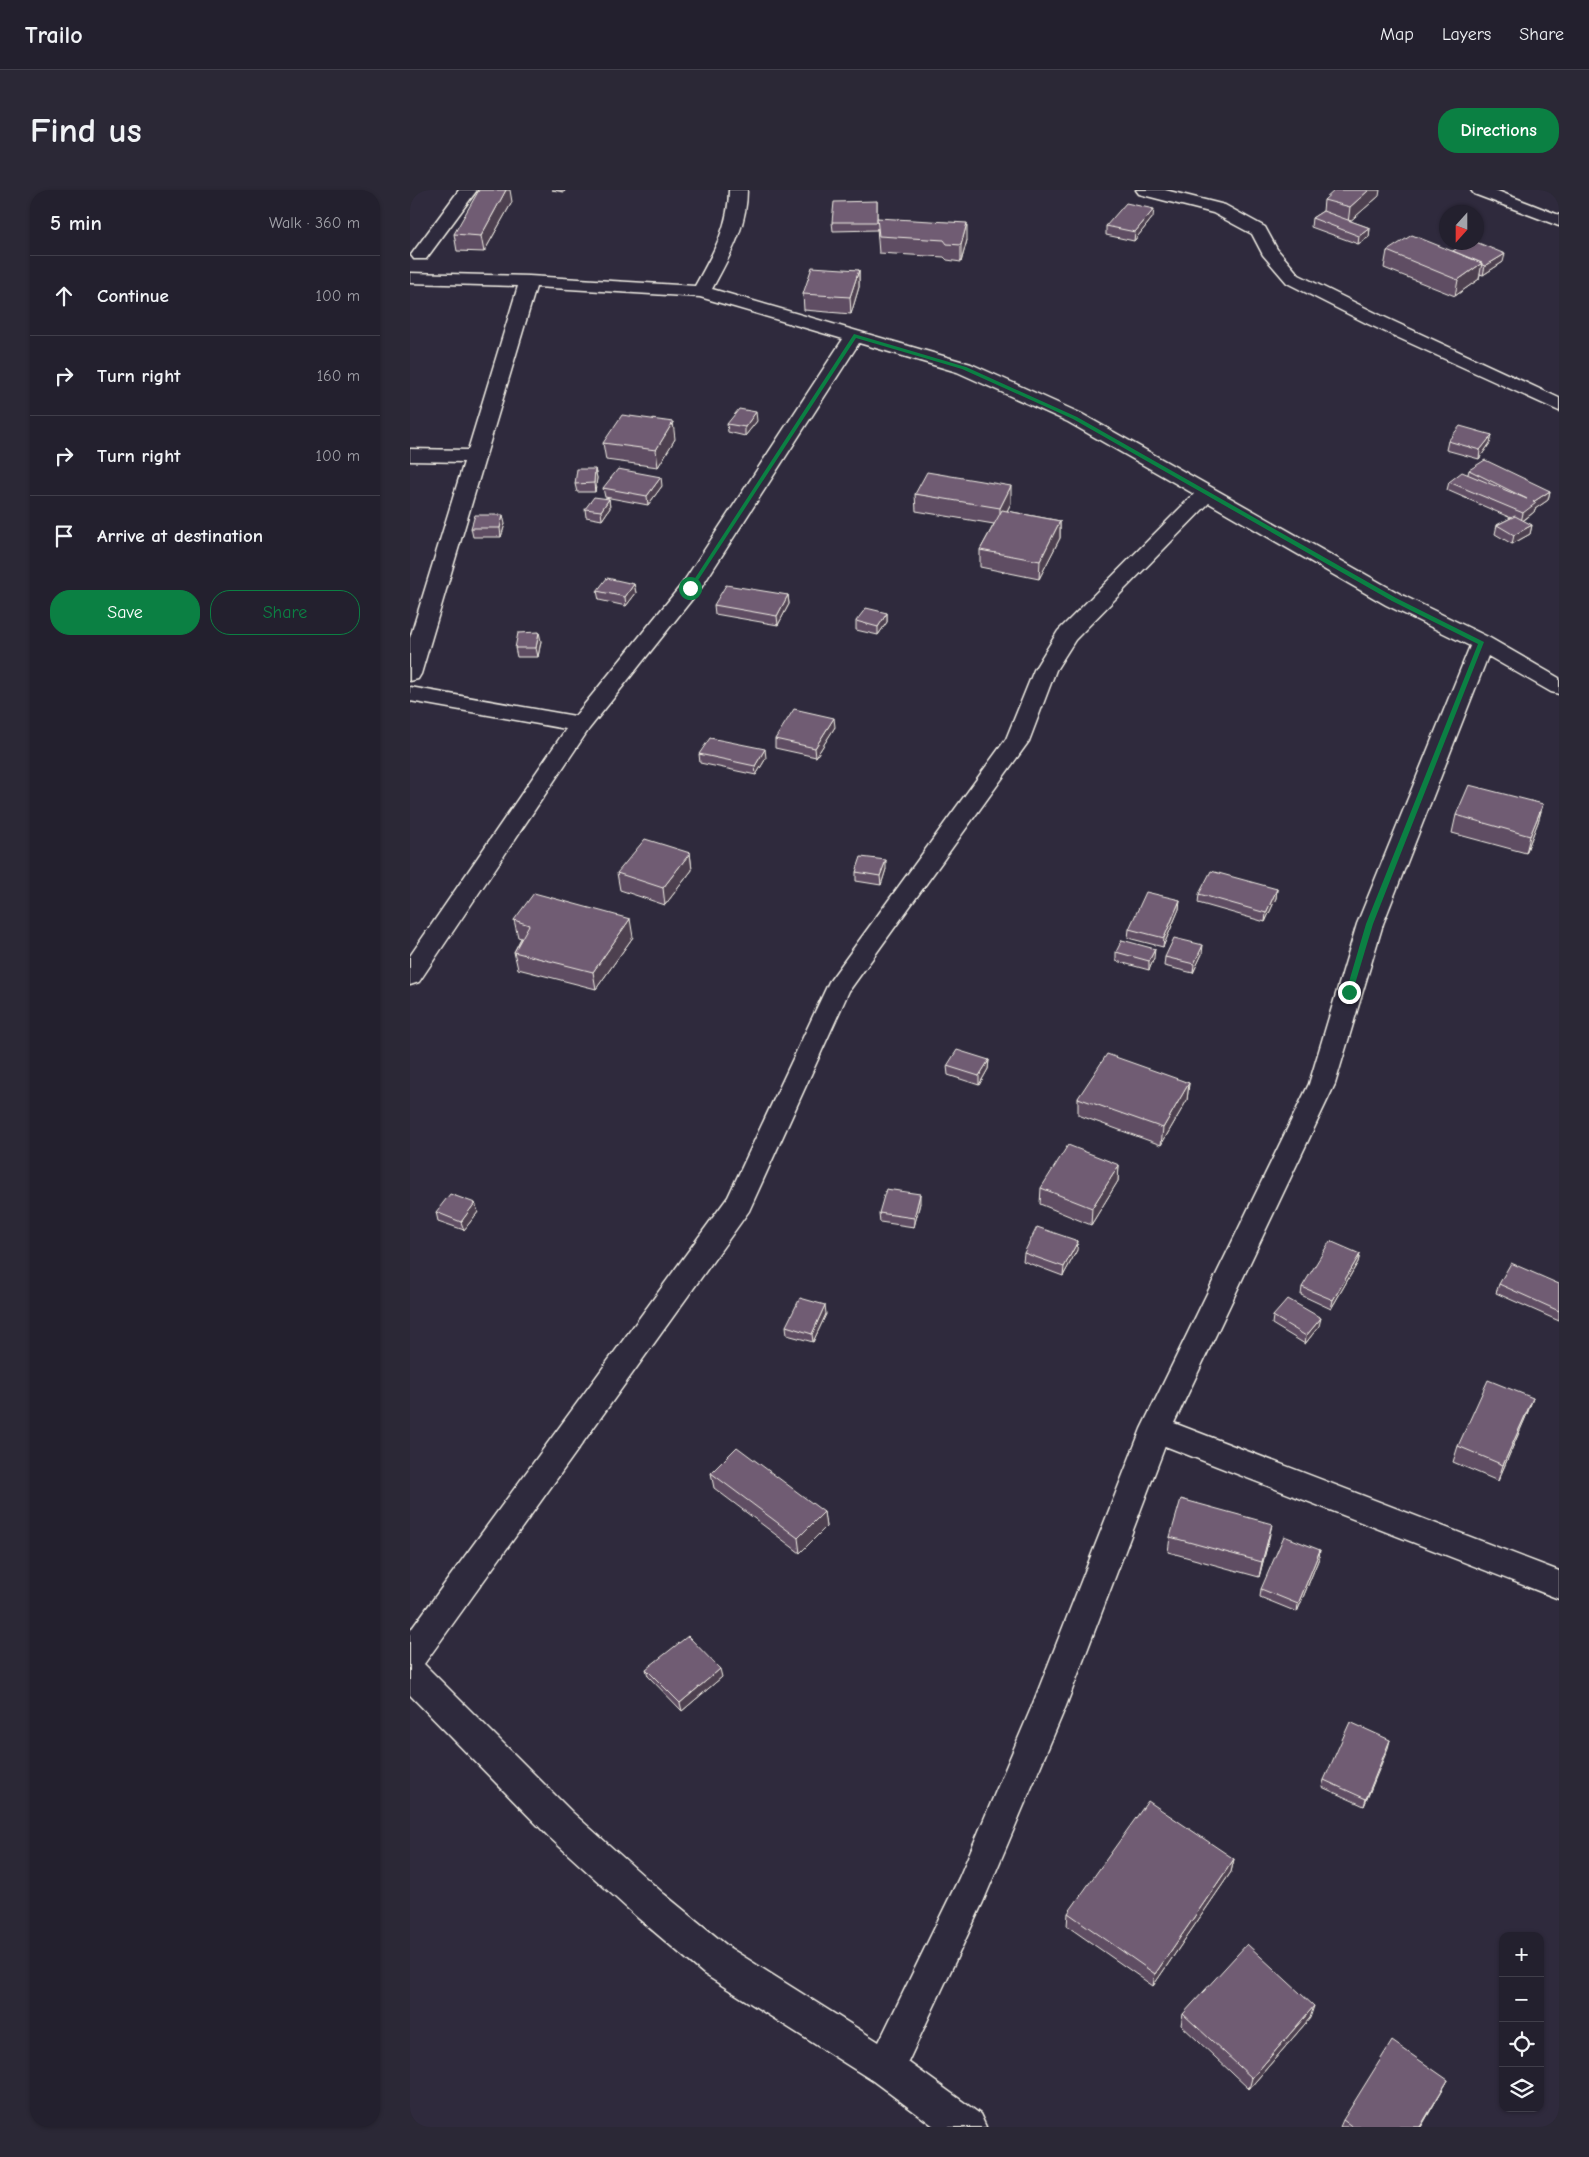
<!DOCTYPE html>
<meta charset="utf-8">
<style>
:root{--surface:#23202e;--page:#2b2836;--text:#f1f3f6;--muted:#a3a3aa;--line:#403e4a;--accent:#0b8043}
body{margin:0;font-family:"Comic Neue",sans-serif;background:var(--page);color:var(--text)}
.controls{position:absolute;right:15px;bottom:15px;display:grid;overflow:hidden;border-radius:10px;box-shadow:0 1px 4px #0004}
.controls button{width:45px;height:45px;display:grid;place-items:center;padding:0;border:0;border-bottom:1px solid var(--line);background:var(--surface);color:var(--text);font:25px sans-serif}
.compass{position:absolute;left:1029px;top:15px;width:45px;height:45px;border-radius:50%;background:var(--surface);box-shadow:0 1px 4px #0004;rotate:201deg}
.stop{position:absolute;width:15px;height:15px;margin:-11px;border:4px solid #0b8043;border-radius:50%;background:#fff}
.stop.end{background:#0b8043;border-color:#fff;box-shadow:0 1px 5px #0008}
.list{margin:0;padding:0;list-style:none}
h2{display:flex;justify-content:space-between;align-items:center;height:65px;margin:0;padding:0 20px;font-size:21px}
h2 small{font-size:16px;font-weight:400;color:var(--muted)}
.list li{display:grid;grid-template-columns:32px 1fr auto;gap:15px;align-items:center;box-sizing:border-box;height:80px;padding:0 20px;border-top:1px solid var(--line)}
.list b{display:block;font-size:19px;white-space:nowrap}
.list em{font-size:16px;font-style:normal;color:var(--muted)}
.actions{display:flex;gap:10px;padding:15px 20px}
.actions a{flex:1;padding:11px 0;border:1px solid var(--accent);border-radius:20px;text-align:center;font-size:18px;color:var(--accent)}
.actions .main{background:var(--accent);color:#fff}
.icon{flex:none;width:28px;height:28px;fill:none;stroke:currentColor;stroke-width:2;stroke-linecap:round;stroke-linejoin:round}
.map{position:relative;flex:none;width:1149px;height:1937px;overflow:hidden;border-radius:20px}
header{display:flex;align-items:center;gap:30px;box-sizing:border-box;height:70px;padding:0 25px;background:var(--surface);border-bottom:1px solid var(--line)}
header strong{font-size:24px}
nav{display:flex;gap:28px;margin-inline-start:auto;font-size:18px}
.intro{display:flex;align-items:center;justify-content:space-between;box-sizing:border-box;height:120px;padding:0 30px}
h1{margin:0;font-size:35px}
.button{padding:12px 22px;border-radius:20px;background:var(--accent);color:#fff;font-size:18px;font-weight:700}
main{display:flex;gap:30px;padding:0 30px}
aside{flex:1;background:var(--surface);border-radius:20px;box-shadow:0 1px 4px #0004}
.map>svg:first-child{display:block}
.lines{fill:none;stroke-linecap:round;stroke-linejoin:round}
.minor-casing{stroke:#f4f1e8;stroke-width:3}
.minor{fill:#2f2a3d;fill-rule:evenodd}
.wall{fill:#5f4e63;stroke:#f4f1e8}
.shaded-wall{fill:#4e4050;stroke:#f4f1e8}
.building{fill:#6f5b73;stroke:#f4f1e8}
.route{fill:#0b8043}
</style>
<header>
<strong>Trailo</strong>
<nav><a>Map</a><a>Layers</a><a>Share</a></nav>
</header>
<div class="intro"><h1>Find us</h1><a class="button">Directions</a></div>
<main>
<aside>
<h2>5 min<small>Walk · 360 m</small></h2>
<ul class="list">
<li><svg class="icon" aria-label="ahead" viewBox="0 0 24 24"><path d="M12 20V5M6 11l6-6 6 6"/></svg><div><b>Continue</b></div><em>100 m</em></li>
<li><svg class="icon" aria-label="right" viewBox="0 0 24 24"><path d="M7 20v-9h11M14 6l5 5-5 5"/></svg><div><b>Turn right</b></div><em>160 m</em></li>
<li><svg class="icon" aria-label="right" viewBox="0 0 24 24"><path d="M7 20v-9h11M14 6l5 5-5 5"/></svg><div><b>Turn right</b></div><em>100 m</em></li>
<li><svg class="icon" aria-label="arrive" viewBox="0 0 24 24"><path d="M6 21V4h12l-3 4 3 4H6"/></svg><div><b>Arrive at destination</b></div></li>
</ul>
<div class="actions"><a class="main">Save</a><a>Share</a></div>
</aside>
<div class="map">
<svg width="1149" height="1937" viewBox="0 0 1149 1937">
<rect width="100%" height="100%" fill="#2f2a3d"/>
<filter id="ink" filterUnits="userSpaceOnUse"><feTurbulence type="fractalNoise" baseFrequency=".02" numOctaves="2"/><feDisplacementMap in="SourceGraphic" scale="10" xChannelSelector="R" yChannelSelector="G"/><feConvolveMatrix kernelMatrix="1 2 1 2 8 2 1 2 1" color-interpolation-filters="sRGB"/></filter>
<g filter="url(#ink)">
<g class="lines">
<g class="minor-casing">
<g id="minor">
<path d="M49,0H67L16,69H4L1,65Z"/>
<path d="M319,0H337C337,38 319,67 302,99L561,174L672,224L992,405L1080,448L1149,488V504L1141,502L1078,466L973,734L925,894L764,1233L1149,1381V1409L755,1256L656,1516L573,1712L498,1872L570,1924L576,1937H525L463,1891L294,1784L228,1728L138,1646L0,1505V1441L318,1007L419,792L596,549L624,480L648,441L784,304L658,232L547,182L449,153L291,398L179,539L9,792L0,795V766L156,539L0,511V497L165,526L272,394L433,149L290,107L126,97L11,484L8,489L0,491V448L54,272L0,271V259L58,260L108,96L0,93V83L119,86L285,96C302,65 319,37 319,0ZM799,313L976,415L1060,456L947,734L899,894L731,1239L622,1516L549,1688L469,1852L320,1758L254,1704L162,1622L14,1474L339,1021L439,801L619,551L646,480L665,450Z"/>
<path d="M726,0H755L815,15L855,37L867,59L889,85L972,126L1149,208V221L958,134L877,93L853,65L842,44L803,23L729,4Z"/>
<path d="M1061,0H1085L1149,25V36L1064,4Z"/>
</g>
</g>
<use href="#minor" class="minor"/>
</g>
<g class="wall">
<path d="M142,0H156L154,2Z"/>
<path d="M969,6L940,31L960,38L959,47L948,54L901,37L902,28L913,21L914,10Z"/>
<path d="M467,11V28L557,50L551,72L537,70L534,67L469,63L467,38V40L423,41L422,32Z"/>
<path d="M102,12L74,62L47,61L44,44Z"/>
<path d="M743,27L724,51L696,45V36Z"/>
<path d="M977,61H1043L1093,72L1073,85L1070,84L1069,89L1045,106L974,78Z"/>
<path d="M449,80V97L441,124L394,120L393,104Z"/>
<path d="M347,231L335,246L318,242L317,234Z"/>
<path d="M1082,245L1080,253L1069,269L1036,260L1038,251Z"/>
<path d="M265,249L248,277L196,270L193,253Z"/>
<path d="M185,279L187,288L185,302H167L165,294Z"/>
<path d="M1059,280L1140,301L1138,310L1125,319L1124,322L1113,331L1122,335L1120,344L1102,354L1085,344L1087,335L1101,328L1037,300L1039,292L1058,284Z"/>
<path d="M252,296L238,315L195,307L193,298Z"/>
<path d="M505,304L601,313L597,321L650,331V348L629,389L570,377V360L584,334L506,321Z"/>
<path d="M199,309L200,318L192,330L176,327L175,319Z"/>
<path d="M95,334L91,347H63L61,338Z"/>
<path d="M224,394L226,403L216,416L189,410L187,401Z"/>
<path d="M378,405L379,414L368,435L305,424L304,415Z"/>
<path d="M477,423V432L468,445L446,440V431Z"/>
<path d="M131,451L128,467H107L105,458Z"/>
<path d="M425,537L406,567L365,558V549Z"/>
<path d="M289,564L356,568L346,585L290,573Z"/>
<path d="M1133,614L1128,632L1116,663L1042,643L1046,625Z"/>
<path d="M280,663L282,680L255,715L210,700L207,683Z"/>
<path d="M476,679L471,695L446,691V682Z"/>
<path d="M867,699L866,708L855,732L788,713L789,704Z"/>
<path d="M770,710L769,719L753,757L718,748L719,739Z"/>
<path d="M104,730L223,747L186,799L108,779L104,762L111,748L108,747Z"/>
<path d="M706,762L744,768L739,780L706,771Z"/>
<path d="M792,764L783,783L754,776L755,767Z"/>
<path d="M579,870L578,879L569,895L538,885L537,876Z"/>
<path d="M779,893L777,910L751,955L668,925V908Z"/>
<path d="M709,975L708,991L681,1035L630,1014L631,998Z"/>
<path d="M65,1013L68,1022L54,1040L28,1031L26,1022Z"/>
<path d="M510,1013L504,1037L470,1032L469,1023Z"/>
<path d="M667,1060L653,1086L613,1071L614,1063Z"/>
<path d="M950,1064L948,1072L921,1119L891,1105L892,1097Z"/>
<path d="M1089,1094H1149V1131L1086,1103Z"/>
<path d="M416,1124L403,1152L377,1145L376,1136Z"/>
<path d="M863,1126L909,1136L895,1154L862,1134Z"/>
<path d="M1123,1208L1117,1224L1088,1291L1043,1272L1048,1256Z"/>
<path d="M301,1283L414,1322L416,1337L390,1363L304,1298Z"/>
<path d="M760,1347L859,1349L849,1387L758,1362Z"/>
<path d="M909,1368L887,1422L850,1407L851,1399Z"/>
<path d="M236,1479L312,1487L272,1521L238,1486Z"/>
<path d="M980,1550L954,1616L912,1597L914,1590Z"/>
<path d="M824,1669L821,1682L743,1796L657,1736L658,1723Z"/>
<path d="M773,1824L900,1828L839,1899L771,1835Z"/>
<path d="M1038,1890L1011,1937H930L933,1930Z"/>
</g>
<g class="shaded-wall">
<path d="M96,0H100L102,12L74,62L71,46Z"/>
<path d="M959,0H970L969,6L938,33L940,17Z"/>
<path d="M744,19L743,27L724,51L725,42Z"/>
<path d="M557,33V50L551,72V55Z"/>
<path d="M960,38L959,47L948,54L949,46Z"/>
<path d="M1095,64L1093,72L1073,85L1075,76Z"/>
<path d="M1072,73L1069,89L1045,106L1048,90Z"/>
<path d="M449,80V97L441,124L440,107Z"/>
<path d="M346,222L347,231L335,246V237Z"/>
<path d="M263,232L265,249L248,277L246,260Z"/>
<path d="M1082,245L1080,253L1069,269L1070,260Z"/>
<path d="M185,279L187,288L185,302L184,293Z"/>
<path d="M251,287L252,296L238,315L237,306Z"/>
<path d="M601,296V313L590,335V318Z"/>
<path d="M1140,301L1138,310L1125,319L1124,322L1111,332L1113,323L1123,312Z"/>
<path d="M199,309L200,318L192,330L191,321Z"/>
<path d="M93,325L95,334L91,347L90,338Z"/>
<path d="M650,331V348L629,389L630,371Z"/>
<path d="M1122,335L1120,344L1102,354L1104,345Z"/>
<path d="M224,394L226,403L216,416L215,407Z"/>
<path d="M378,405L379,414L368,435L367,426Z"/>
<path d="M477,423V432L468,445V437Z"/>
<path d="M129,442L131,451L128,467L126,458Z"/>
<path d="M424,528L425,537L406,567L405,558Z"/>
<path d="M355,559L356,568L346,585L345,576Z"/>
<path d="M1133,614L1128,632L1116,663L1120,646Z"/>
<path d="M280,663L282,680L255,715L253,698Z"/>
<path d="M476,670V679L471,695L470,686Z"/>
<path d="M867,699L866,708L855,732L856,723Z"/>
<path d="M770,710L769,719L753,757L754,748Z"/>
<path d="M220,729L223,747L186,799L183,782Z"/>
<path d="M793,755L792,764L783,783L784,774Z"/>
<path d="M745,759L744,768L739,780V771Z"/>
<path d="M579,870L578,879L569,895V886Z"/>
<path d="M779,893L777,910L751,955L753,938Z"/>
<path d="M709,975L708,991L681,1035L682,1018Z"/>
<path d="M510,1004V1013L504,1037V1028Z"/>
<path d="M65,1013L68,1022L54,1040L51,1032Z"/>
<path d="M668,1051L667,1060L653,1086L654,1077Z"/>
<path d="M950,1064L948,1072L921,1119L923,1110Z"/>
<path d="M415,1115L416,1124L403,1152L402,1144Z"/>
<path d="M911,1128L909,1136L895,1154L896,1146Z"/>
<path d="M1123,1208L1117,1224L1088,1291L1093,1275Z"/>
<path d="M414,1322L416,1337L390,1363L388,1348Z"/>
<path d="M862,1334L859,1349L849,1387L852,1372Z"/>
<path d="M910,1360L909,1368L887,1422L888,1414Z"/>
<path d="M310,1479L312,1487L272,1521L270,1513Z"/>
<path d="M980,1550L978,1558L954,1616L956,1609Z"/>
<path d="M824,1669L821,1682L743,1796L745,1784Z"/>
<path d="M904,1816L900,1828L839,1899L842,1888Z"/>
<path d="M1038,1890L1011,1937H1010Z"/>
</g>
<g class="building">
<path d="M69,0H96L71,46L44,44Z"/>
<path d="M925,0H959L940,17L914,10Z"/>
<path d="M467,11V32H422L424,12Z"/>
<path d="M716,13L744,19L725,42L696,36Z"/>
<path d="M913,21L960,38L949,46L902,28Z"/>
<path d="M467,28L557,33L551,55L537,54L534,50L469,46Z"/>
<path d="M1002,45L1072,73L1048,90L977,61Z"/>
<path d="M1056,52H1066L1095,64L1075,76L1072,75V73L1043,61Z"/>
<path d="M402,77L449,80L440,107L393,104Z"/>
<path d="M329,219L346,222L335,237L317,234Z"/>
<path d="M212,225L263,232L246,260L193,253Z"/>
<path d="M1050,236L1082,245L1070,260L1038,251Z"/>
<path d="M1075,270L1140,301L1123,312L1126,313L1113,323L1039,292L1052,282L1117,309L1059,280Z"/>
<path d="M167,279H185L184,293L165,294Z"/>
<path d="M208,279L251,287L237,306L193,298Z"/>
<path d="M517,282L601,296L590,318L505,304Z"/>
<path d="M184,307L199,309L191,321L175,319Z"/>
<path d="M592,320L650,331L630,371L570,360Z"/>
<path d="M65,325H93L90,338H61Z"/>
<path d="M1105,326L1122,335L1104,345L1087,335Z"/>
<path d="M197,388L224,394L215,407L187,401Z"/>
<path d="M316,395L378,405L367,426L304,415Z"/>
<path d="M456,418L477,423L468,437L446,431Z"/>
<path d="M129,442L126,458H105L108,443Z"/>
<path d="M384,519L424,528L405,558L365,549Z"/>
<path d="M300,548L355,559L345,576L289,564Z"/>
<path d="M1059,595L1133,614L1120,646L1046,625Z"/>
<path d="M235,649L280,663L253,698L207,683Z"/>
<path d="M451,667L476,670L470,686L446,682Z"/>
<path d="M801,681L867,699L856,723L789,704Z"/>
<path d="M736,702L770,710L754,748L719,739Z"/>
<path d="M124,703L220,729L183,782L104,762L119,735L104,730Z"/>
<path d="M764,748L793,755L784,774L755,767Z"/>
<path d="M712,750L745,759L739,771L706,762Z"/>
<path d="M547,860L579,870L569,886L537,876Z"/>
<path d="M697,864L779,893L753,938L668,908Z"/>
<path d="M658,955L709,975L682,1018L631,998Z"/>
<path d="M476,999L510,1004L504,1028L469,1023Z"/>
<path d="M40,1004L65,1013L51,1032L26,1022Z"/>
<path d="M627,1037L668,1051L654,1077L614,1063Z"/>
<path d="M920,1051L950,1064L923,1110L892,1097Z"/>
<path d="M1101,1073L1149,1094V1121L1089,1094Z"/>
<path d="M390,1108L415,1115L402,1144L376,1136Z"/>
<path d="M878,1109L911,1128L896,1146L863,1126Z"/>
<path d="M1078,1190L1123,1208L1093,1275L1048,1256Z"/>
<path d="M327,1257L414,1322L388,1348L301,1283Z"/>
<path d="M771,1309L862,1334L852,1372L760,1347Z"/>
<path d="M874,1346L910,1360L888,1414L851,1399Z"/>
<path d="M278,1446L310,1479L270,1513L236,1479Z"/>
<path d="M940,1532L980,1550L956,1609L914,1590Z"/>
<path d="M738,1611L824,1669L745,1784L658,1723Z"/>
<path d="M837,1754L904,1816L842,1888L773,1824Z"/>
<path d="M982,1851L1038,1890L1010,1937H943L933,1930Z"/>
</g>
</g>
<path class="route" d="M444,144L556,177L667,227L986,408L1074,452L963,734L942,804L936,802L956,734L1068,454L982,411L663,229L552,179L446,148L283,398L278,399Z"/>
</svg>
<div class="controls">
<button>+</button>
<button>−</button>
<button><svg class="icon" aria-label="locate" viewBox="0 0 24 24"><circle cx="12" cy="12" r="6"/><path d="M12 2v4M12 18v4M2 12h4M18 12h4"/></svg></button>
<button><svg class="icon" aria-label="layers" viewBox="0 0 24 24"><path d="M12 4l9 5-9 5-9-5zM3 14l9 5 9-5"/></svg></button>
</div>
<svg class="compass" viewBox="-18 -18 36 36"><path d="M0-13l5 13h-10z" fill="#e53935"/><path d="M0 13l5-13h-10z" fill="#a3a3aa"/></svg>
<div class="stop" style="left:280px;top:398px"></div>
<div class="stop end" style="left:939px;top:802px"></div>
</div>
</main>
